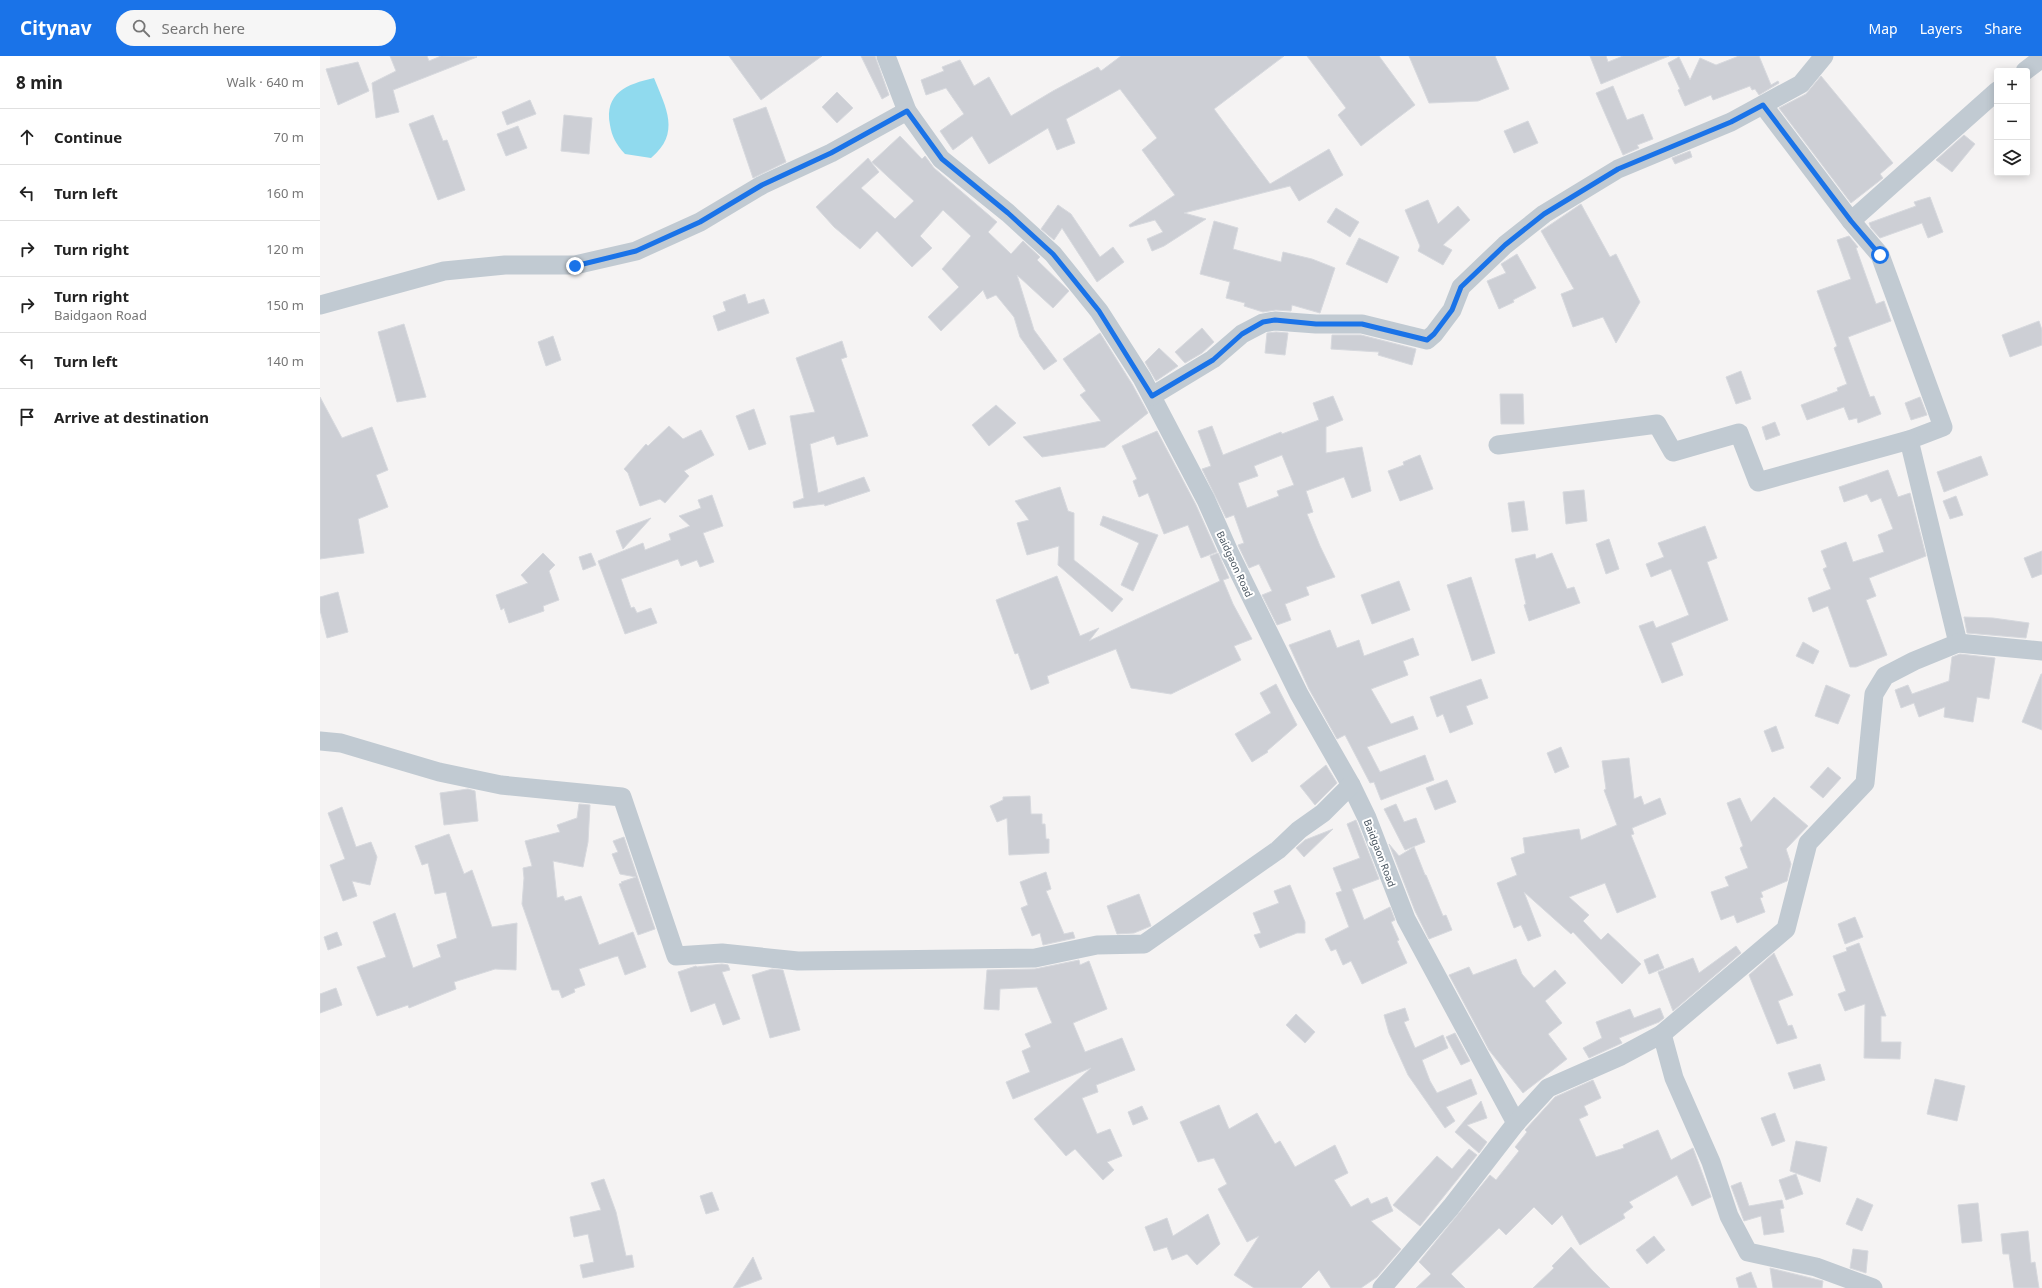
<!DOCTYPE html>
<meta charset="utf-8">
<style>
:root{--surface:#fff;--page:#f6f6f6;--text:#222;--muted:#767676;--line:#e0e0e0;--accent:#1a73e8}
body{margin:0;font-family:"Noto Sans",sans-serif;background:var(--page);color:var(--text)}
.controls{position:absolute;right:12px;top:12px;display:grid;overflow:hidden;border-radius:4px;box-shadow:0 2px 10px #0003}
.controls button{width:36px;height:36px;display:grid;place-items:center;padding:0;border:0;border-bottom:1px solid var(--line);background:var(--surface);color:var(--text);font:20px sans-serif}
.stop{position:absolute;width:12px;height:12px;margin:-9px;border:3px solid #1a73e8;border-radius:50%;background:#fff}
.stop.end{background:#1a73e8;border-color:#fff;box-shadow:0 1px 4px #0008}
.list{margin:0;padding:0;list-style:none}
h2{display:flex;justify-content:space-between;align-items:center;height:52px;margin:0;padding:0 16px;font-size:17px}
h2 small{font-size:13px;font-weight:400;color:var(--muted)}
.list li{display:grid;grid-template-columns:26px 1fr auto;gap:12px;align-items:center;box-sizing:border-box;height:56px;padding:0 16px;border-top:1px solid var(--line)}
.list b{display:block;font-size:15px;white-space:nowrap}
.list p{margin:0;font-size:13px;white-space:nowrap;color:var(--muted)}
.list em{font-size:13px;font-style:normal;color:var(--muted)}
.icon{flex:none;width:22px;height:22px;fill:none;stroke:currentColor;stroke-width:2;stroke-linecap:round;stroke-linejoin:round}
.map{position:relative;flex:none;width:1722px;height:1232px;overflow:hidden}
header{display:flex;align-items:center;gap:24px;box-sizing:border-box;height:56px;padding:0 20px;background:var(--accent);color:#fff}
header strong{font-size:19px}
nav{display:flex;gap:22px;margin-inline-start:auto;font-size:14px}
.search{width:280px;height:36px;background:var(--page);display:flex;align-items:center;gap:10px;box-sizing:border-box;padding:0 14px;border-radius:22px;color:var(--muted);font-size:15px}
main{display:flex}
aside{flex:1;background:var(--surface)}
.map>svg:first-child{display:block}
.water{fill:#90daee}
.building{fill:#cdcfd5;stroke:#d7d9de;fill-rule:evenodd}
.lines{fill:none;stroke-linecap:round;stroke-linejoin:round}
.minor{stroke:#c1cad2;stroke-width:19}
.route{stroke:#1a73e8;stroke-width:5}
.labels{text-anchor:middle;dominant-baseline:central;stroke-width:4;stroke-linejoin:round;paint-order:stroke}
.street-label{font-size:10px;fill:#4a5661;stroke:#fff}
</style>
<header>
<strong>Citynav</strong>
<div class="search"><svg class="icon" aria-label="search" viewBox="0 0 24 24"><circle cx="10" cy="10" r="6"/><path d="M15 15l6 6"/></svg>Search here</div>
<nav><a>Map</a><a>Layers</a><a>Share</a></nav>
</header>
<main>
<aside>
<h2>8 min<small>Walk · 640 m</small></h2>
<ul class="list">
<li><svg class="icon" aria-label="ahead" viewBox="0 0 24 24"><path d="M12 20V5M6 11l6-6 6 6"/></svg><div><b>Continue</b></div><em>70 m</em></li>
<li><svg class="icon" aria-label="left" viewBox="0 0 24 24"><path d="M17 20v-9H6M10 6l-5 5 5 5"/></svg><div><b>Turn left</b></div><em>160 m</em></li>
<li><svg class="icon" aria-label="right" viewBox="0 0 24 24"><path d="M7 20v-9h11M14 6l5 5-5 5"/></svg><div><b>Turn right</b></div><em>120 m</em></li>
<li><svg class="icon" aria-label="right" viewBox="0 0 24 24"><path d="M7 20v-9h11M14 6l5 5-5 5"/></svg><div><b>Turn right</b><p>Baidgaon Road</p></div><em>150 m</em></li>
<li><svg class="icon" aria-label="left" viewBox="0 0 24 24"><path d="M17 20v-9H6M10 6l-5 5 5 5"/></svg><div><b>Turn left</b></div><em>140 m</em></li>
<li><svg class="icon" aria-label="arrive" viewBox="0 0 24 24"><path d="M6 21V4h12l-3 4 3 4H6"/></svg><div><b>Arrive at destination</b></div></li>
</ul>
</aside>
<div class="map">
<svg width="1722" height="1232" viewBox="0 0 1722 1232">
<rect width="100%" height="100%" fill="#f5f3f3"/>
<path class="water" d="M334,22C346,52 361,77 331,102L305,98C296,88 292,81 290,69C284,37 307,28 334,22Z"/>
<g class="building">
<path d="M70,0H107L109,5L121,0L157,1L73,34L79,56L56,62L52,27L76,15Z"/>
<path d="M409,0H502L441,44Z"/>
<path d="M541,0H555L569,39L562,43Z"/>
<path d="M801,0H964L894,53L950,128L1009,93L1023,119L979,145L970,130L864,157L886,163L844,190L832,195L827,183L843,176L835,164L810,171L809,169L855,139L822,94L837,82L800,33L746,63L755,87L737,94L728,72L669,108L652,80L633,94L620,75L644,58L626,32L606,39L601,24L624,15L622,11L640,4L654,30L669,21L691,60L733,35L778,11L781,15Z"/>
<path d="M987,0H1059L1095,49L1041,90L1018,59L1026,52Z"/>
<path d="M1089,0H1175L1189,33L1158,45L1109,47Z"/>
<path d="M1270,0H1286L1288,6L1303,0H1349L1281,28Z"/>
<path d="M1419,0H1439L1451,29L1458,25L1459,27L1439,39L1435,33L1432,34L1430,30L1393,44L1391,39L1365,50L1358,34L1360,33L1348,7L1359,1L1370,24L1380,2L1396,9Z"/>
<path d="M38,6L49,35L18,49L6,13Z"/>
<path d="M1501,20L1573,107L1560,118L1563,122L1531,147L1459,52L1486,38Z"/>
<path d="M1293,30L1307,64L1323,58L1333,83L1317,89L1319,92L1303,99L1276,37Z"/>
<path d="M517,36L533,52L517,67L502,51Z"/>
<path d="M210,44L216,58L187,69L182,56Z"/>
<path d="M446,51L466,106L433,122L413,63Z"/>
<path d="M113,59L123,85L127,84L145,134L118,144L89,68Z"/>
<path d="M244,59L272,62L269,98L241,95Z"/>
<path d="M1208,65L1218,87L1194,97L1184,75Z"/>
<path d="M198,70L207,92L186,100L177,78Z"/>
<path d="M1644,79L1655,88L1632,116L1616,104Z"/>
<path d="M580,80L602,103L605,100L614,112L677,166L668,176L691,198L703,185L720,201L717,204L749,235L733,252L697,219L714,274L737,305L724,314L700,281L694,261L676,239L667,243L663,234L621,275L608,261L639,231L622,213L651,180L623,154L600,180L612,192L592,211L557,175L540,193L514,171L496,151L548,102L559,116L541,132L575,163L594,145L552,106Z"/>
<path d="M1370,95L1372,101L1355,108L1352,102Z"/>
<path d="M1610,141L1623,176L1608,182L1602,167L1560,182L1551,172L1549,167L1596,150L1594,146Z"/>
<path d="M1108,144L1118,168L1138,150L1150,164L1123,189L1132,194L1123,209L1098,195L1100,190L1085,154Z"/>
<path d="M1261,148L1290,201L1296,198L1320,246L1296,287L1283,261L1253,271L1241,238L1254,233L1221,175Z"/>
<path d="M738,149L751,158L780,201L793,191L804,206L777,226L742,172L734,184L721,173Z"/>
<path d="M1016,152L1039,166L1030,181L1007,166Z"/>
<path d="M894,165L918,172L913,193L961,206L963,196L992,203L1015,212L1000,257L972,249L971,255L956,254L943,256L924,250L925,247L906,242L910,226L880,218Z"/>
<path d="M1529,180L1538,191L1536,192L1556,248L1564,245L1571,265L1528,281L1550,341L1554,340L1561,358L1538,367L1537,362L1529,364L1524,351L1487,364L1481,349L1518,335L1517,332L1527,328L1514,292L1517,290L1497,235L1531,223L1517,184Z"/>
<path d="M1039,182L1079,201L1067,227L1026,208Z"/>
<path d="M1197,198L1216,232L1193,244L1194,246L1179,253L1167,225L1186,217L1181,208Z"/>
<path d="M425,238L428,248L444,243L449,257L398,275L393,260L406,255L403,246Z"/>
<path d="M1719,265L1722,274V289L1690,301L1682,279Z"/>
<path d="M84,268L106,341L77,346L58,276Z"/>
<path d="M882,272L894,286L882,297L865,307L855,296Z"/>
<path d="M956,276L968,277L965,299L945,297L947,277Z"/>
<path d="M780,277L812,328L828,357L785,391L722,401L703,381L781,365L760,339L766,335L743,303Z"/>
<path d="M1012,279H1041L1096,293L1092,309L1058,299L1059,296L1011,293Z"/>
<path d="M233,280L241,304L226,310L218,286Z"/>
<path d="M522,285L527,301L521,303L548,380L517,389L514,380L490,388L498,437L544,421L550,435L505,450L504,448L474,452L473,446L484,442L470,360L495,356L476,302Z"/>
<path d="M839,292L858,310L836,325L825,306Z"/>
<path d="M1421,315L1431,343L1416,348L1406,321Z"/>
<path d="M1180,338H1203L1204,368H1181Z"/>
<path d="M1013,340L1023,364L1006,371V397L1042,391L1051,435L1032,442L1024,421L986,435L993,456L987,458L1000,490L1015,521L986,531L989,539L965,548L971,564L957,569L942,539L952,535L939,508L929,512L918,489L924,487L914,459L906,462L882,413L891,410L878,375L892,370L903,399L961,376L962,378L999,364L993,347ZM962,399L974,429L957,435L959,440L927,452L918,427L938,420L934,410Z"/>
<path d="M0,341L22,382L52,371L68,414L56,419L68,451L38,463L44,497L0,503Z"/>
<path d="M1600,341L1607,359L1591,364L1585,347Z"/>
<path d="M676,349L696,367L669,390L652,369Z"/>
<path d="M434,353L446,388L429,394L416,360Z"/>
<path d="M1455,366L1460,379L1446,384L1442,371Z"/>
<path d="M349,370L363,383L381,374L394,399L364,415L369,420L345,447L340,443L320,450L308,417L304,413L326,388L328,390Z"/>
<path d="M837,375L876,449L897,496L881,502L868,469L844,478L828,437L819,441L813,425L817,423L802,390Z"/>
<path d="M1100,399L1113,433L1080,445L1068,415L1084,409L1083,406Z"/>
<path d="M1661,400L1668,419L1624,436L1617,416Z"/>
<path d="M1568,414L1578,441L1590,437L1606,500L1549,522L1556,540L1546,544L1567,599L1536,611H1530L1508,550L1493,556L1488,542L1511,533L1503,513L1507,511L1501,495L1526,486L1533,506L1564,496L1558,479L1573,473L1561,442L1551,446L1547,438L1524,446L1519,431Z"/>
<path d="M740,431L748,455L754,457V504L803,543L792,556L738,509L739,490L707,499L697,467L709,464L695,445Z"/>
<path d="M1264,434L1267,465L1246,468L1243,436Z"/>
<path d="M392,439L403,470L383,477L394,506L380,511L377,504L361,510L358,503L301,523L311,552L314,551L317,557L331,552L337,567L305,578L278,505L323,487L325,494L351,484L349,478L370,470L359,460L381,452L378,444Z"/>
<path d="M1636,440L1643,459L1630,463L1623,445Z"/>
<path d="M1204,445L1208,474L1192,476L1188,447Z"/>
<path d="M783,460L838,479L813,535L801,529L819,487L780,469Z"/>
<path d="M331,462L303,493L296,475Z"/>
<path d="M1385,470L1397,502L1387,506L1408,564L1351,587L1363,619L1342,627L1319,570L1333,565L1336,572L1369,559L1351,513L1331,521L1326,508L1344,501L1338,487Z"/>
<path d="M1289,483L1299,513L1286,518L1276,488Z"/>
<path d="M1722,495V518L1712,522L1704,502Z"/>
<path d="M223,497L235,509L229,515L239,544L223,550L224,555L189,567L184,552L181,554L176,539L208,527L201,519Z"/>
<path d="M271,497L276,509L263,514L259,501Z"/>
<path d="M898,497L909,522L903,524L913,548L932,583L914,590L921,604L851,638L811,632L796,593L727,620L729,627L711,634L698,597L695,598L676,544L737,520L760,580L779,572L769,585L900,525L890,500Z"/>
<path d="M1232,497L1247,533L1254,531L1260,547L1209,565L1204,549L1206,548L1195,503L1215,498L1216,503Z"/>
<path d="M1151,521L1175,597L1152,605L1127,529Z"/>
<path d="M1079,525L1090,554L1052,568L1041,539Z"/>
<path d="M18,536L28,576L7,582L0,554V541Z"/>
<path d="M1644,561L1673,562L1709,567L1706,582L1647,577Z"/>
<path d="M1010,574L1017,592L1039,584L1044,600L1093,582L1099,599L1083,605L1088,619L1051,633L1071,668L1093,660L1098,673L1047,691L1060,716L1105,699L1114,724L1061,744L1054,726L1050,727L1025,679L1017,683L989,633L969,589Z"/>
<path d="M1483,586L1499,595L1493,608L1476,600Z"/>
<path d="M1640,598L1675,602L1669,643L1657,641L1653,666L1624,661L1625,651L1599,661L1594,647L1581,652L1575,634L1588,629L1592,638L1629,625L1632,601Z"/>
<path d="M1721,618H1722V674L1702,666Z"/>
<path d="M1161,623L1168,642L1146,650L1153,668L1130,677L1123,658L1117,661L1110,641Z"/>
<path d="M956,628L977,669L947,695L948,696L932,706L915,678L951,657L940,637Z"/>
<path d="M1506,629L1530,639L1518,668L1495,660Z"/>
<path d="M1456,670L1464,692L1452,696L1444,675Z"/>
<path d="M1241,691L1249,711L1235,717L1227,697Z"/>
<path d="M1309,702L1314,743L1321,740L1324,749L1340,742L1346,758L1312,772L1314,778L1311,779L1336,841L1297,857L1285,827L1249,841L1269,859L1263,865L1281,884L1288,877L1321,908L1302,928L1253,876L1251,878L1204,836L1221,880L1208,885L1201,869L1194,872L1177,827L1197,819L1191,802L1205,797L1203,782L1259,773L1261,784L1297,769L1284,734L1286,733L1282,705Z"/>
<path d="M1006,709L1017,727L995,749L980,730Z"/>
<path d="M1508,711L1521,722L1503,742L1490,731Z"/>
<path d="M1127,724L1136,746L1115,754L1106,732Z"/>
<path d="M148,733L155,735L158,765L124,769L120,737Z"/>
<path d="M710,740L711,758H722V768H725L726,783H729V797L689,799L687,762L677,766L670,750L683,744V741Z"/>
<path d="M1454,741L1488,770L1466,793L1471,808L1467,825L1441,836L1443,841L1440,842L1445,856L1417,867L1414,859L1401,864L1391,836L1409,830L1405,821L1428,812L1420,792L1423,790L1407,747L1420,742L1431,766Z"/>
<path d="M259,748L270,749L268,786L263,811L233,805L237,842L243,840L245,845L261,840L279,889L313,876L326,911L305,919L298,900L294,901L259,913L265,929L254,933L255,936L242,942L239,934H232L202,848L204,822L203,812L212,810L205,785L240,776L237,769L257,762Z"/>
<path d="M1076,748L1084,766L1096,762L1105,786L1085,794L1064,753Z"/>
<path d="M22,751L36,791L51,786L57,801L50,829L32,825L37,840L23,845L10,809L25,803L8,757Z"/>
<path d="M1036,764L1059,823L1032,833L1044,864L1070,851L1075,864L1071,866L1079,884L1077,885L1087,907L1042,928L1031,905L1023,909L1016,893L1011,895L1005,883L1029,871L1016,837L1022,835L1013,812L1040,802L1027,768Z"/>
<path d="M1013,773L984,801L976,792L985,784Z"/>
<path d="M129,778L144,818L152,814L172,871L197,867L196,914L175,913L134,926L136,933L89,952L88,949L57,960L37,911L66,901L53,866L75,857L93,912L121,901L117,889L137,882L126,836L115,838L108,807L102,809L95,790Z"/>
<path d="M304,781L335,873L318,879L299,828L302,827L301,826L316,821L300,818L292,798L298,796L293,785Z"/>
<path d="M1069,788L1079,800L1094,791L1105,819H1106L1123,860L1126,859L1132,874L1109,883L1095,855Z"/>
<path d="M726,816L731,833L726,835L744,878L753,876L755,882L723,889L720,877L712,880L701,852L708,849L700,826Z"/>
<path d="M970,829L985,866V877H977L940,892L934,879L941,877L933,857L959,847L954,835Z"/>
<path d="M819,838L831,870L814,877L797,878L787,850Z"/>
<path d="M1535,861L1543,881L1525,888L1518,868Z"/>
<path d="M17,876L22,889L8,894L4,881Z"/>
<path d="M1539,887L1566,960H1561V986H1581L1580,1003L1544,1002L1545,948L1525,955L1518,938L1526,935L1513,900L1527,895L1526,892Z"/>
<path d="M1416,890L1421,897L1353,955L1338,916L1373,902L1379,917Z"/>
<path d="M1454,897L1473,939L1458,945L1468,970L1472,969L1477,982L1457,988L1429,919Z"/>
<path d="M1338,898L1344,912L1329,918L1324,904Z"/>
<path d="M1196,903L1202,918L1214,932L1235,914L1246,927L1225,945L1242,967L1228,978L1247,1003L1203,1037L1169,994L1129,919L1149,911L1153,919Z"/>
<path d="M759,904L760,909L769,905L787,953L753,967L765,996L802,982L815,1014L776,1029L778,1036L762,1042L777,1078L790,1073L802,1100L787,1106L794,1114L783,1124L755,1093L746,1100L714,1063L771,1012L693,1043L686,1026L710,1016L702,995L711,991L705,978L732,967L717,931L680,933L679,954L664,953L667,914L715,913Z"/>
<path d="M402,908L408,909L410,914L402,916L420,963L403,969L395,947L371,956L358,916L376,910L377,911Z"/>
<path d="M452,913L463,914L480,974L450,982L432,919Z"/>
<path d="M16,932L22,949L0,957V938Z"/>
<path d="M1085,952L1089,964L1084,966L1095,992L1123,979L1128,992L1102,1004L1110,1025L1117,1037L1151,1023L1157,1038L1126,1051L1135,1065L1125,1072L1088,1019L1069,977L1064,959Z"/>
<path d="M1340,952L1344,962L1339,966L1299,982L1302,987L1269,1002L1263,992L1282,982L1276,966L1310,953L1314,962Z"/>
<path d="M976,958L995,976L985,987L966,969Z"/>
<path d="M1135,977L1150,1005L1141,1009L1126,981Z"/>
<path d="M1500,1008L1505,1024L1474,1033L1468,1017Z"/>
<path d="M1615,1023L1645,1030L1637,1065L1607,1058Z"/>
<path d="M1273,1024L1281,1042L1264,1050L1268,1059L1259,1063L1276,1101L1304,1092L1303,1089L1338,1074L1351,1104L1373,1092L1391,1141L1372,1150L1357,1119L1309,1146L1313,1151L1303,1158L1305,1162L1260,1189L1242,1159L1232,1169L1214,1151L1186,1179L1179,1172L1131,1218L1145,1232H1096L1111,1218L1099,1206L1170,1119L1176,1124L1199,1095L1195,1091L1207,1076L1205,1074L1235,1041Z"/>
<path d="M1161,1045L1167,1062L1147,1069L1167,1086L1159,1097L1135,1076Z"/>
<path d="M899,1049L909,1073L937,1057L955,1088L960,1085L975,1111L1015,1089L1028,1117L1014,1124L1031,1151L1048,1142L1051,1148L1067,1141L1073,1155L1051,1165L1081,1193L1057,1221L1041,1232H1011L999,1214L981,1232H934L914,1219L939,1180L927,1186L898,1133L907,1128L894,1102L878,1106L860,1066Z"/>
<path d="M822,1050L828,1063L813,1069L808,1056Z"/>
<path d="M1455,1057L1465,1085L1452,1090L1441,1062Z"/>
<path d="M1476,1085L1507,1091L1500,1126L1470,1115Z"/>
<path d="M1149,1093L1157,1099L1100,1170L1073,1149L1117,1100L1132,1113Z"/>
<path d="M1476,1118L1483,1138L1466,1144L1459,1124Z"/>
<path d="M284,1123L296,1156L306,1200L312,1199L314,1211L263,1222L260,1209L274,1206L268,1178L254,1181L250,1161L281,1154L271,1127Z"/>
<path d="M1421,1126L1429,1150L1462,1144L1464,1152L1460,1153L1464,1176L1444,1179L1441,1160L1424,1165L1411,1130Z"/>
<path d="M392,1136L399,1154L386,1158L380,1140Z"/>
<path d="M1537,1142L1553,1149L1542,1175L1526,1168Z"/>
<path d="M1658,1147L1662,1185L1642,1187L1638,1149Z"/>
<path d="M888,1158L900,1188L877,1209L867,1198L852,1204L847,1191L834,1195L825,1171L847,1162L853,1180Z"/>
<path d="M1708,1175L1711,1207L1715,1206L1719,1232H1694L1689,1198H1683L1681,1178Z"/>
<path d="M1334,1180L1345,1194L1327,1208L1316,1194Z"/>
<path d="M1251,1191L1272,1214L1290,1232H1213L1234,1212L1232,1210Z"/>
<path d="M1533,1193L1548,1195L1546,1217L1530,1212Z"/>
<path d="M433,1201L442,1223L418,1232H413Z"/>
<path d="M1450,1212L1503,1225L1502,1232H1453Z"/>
<path d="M1431,1216L1437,1232H1419L1416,1222Z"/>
</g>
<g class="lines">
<g class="minor">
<path d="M566,0L587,55L621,103L688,157L733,198L779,255L822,322L886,444L910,498L979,638L1031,729L1047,762L1086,863L1196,1067"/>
<path d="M1705,15L1722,2"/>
<path d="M1443,49L1531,165L1677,35"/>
<path d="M1531,165L1560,199L1623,371L1589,384L1638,587"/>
<path d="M0,249L124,215L185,209H255L316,195L380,166L442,129L511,97L587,55"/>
<path d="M832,340L893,303L922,278L943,267L955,265L996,268H1042L1107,284L1114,278L1132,254L1141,231L1185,189L1224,158L1298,113L1411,66L1481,28L1504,0"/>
<path d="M1178,389L1337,368L1353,396L1419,377L1438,426L1589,384"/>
<path d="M0,685L21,687L119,716L181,729L302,741L356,900L402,897L478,905L715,902L777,889L824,888L958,794L979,774L1003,757L1031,729"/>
<path d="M1342,978L1466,873L1488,787L1545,727L1554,638L1565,620L1594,605L1638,587L1722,595"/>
<path d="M1062,1232L1131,1151L1196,1067L1228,1032L1301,1000L1342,978L1354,1022L1391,1106L1409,1160L1428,1196L1496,1211L1553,1232"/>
</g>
</g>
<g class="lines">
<path class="route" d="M255,210L316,195L380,166L442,129L511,97L587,55L622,103L688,157L733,198L779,255L832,340L893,304L922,278L943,266L955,264L996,268H1042L1107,284L1114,278L1132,254L1141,231L1185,189L1224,158L1298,113L1411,66L1443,49L1531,165L1560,199"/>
</g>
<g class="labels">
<g class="street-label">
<text transform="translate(915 508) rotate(65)">Baidgaon Road</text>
<text transform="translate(1060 797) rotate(69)">Baidgaon Road</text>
</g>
</g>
</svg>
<div class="controls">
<button>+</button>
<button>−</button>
<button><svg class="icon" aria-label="layers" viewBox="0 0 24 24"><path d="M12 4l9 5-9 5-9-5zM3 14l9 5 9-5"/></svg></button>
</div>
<div class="stop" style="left:1560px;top:199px"></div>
<div class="stop end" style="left:255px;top:210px"></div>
</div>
</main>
